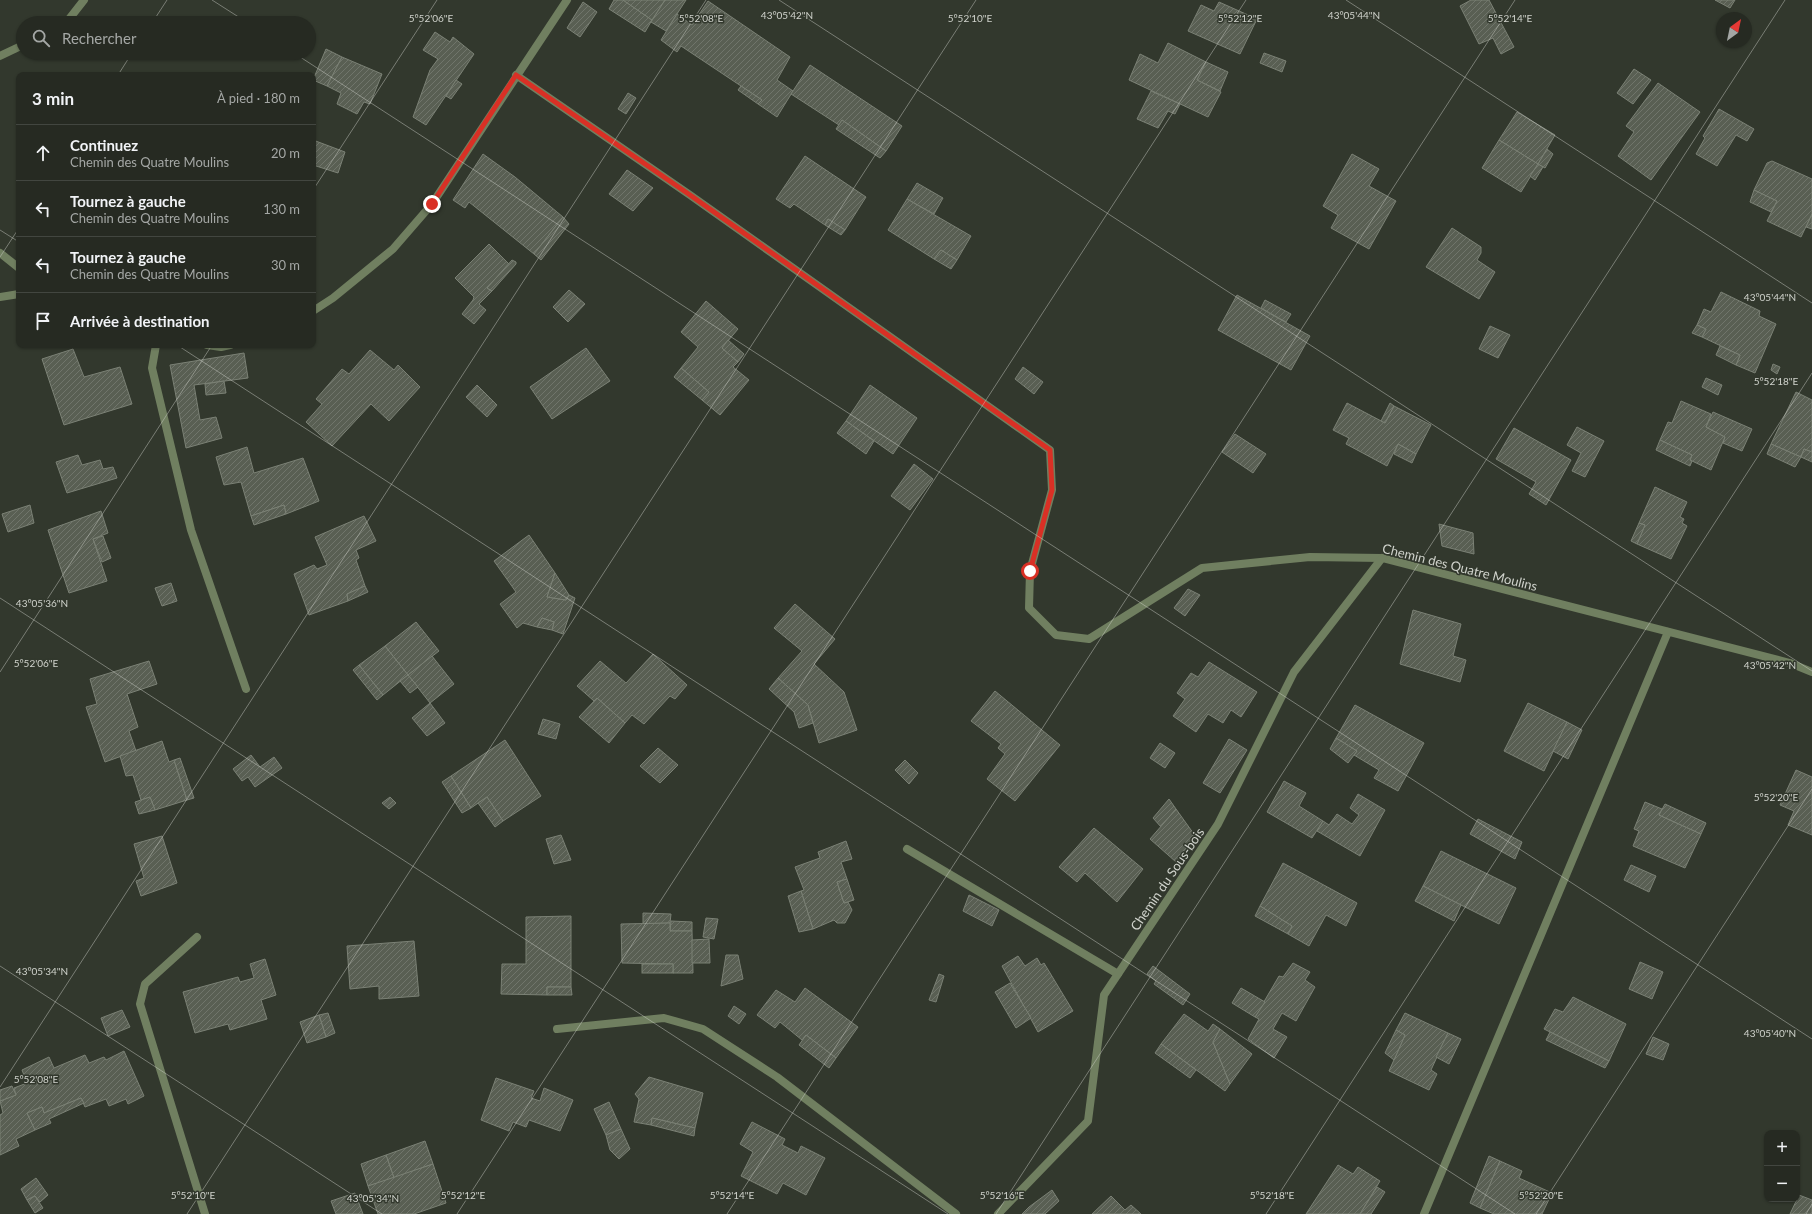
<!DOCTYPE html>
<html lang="fr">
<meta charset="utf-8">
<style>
:root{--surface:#262a22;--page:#32362f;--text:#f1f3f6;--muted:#a4a7a5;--line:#424640}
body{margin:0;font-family:Lato,sans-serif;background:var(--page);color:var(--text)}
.controls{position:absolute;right:12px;bottom:12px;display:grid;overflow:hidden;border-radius:8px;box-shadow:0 1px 3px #0004}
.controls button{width:36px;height:36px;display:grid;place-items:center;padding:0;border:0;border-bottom:1px solid var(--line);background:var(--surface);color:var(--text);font:20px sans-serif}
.compass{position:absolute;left:1716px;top:12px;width:36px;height:36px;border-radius:50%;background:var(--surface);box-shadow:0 1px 3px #0004;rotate:33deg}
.stop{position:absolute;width:12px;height:12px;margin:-9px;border:3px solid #d93025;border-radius:50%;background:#fff}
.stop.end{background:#d93025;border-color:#fff;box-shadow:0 1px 4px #0008}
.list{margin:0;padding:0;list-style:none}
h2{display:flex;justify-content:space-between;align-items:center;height:52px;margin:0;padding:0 16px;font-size:17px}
h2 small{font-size:13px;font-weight:400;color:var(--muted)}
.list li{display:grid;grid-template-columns:26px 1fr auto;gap:12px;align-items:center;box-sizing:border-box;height:56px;padding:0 16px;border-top:1px solid var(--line)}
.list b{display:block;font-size:15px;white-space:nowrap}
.list p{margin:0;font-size:13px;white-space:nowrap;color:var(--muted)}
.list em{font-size:13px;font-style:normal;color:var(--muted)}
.icon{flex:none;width:22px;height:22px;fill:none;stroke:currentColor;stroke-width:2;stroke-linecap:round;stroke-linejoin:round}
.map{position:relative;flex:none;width:1812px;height:1214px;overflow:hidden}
.search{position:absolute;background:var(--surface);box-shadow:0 1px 3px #0004;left:16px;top:16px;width:300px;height:44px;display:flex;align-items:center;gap:10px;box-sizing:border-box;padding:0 14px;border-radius:22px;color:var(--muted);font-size:15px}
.panel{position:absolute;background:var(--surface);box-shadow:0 1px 3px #0004;left:16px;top:72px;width:300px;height:276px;border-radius:8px}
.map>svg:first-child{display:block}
.building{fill:url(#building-hatch);stroke:#7b8175}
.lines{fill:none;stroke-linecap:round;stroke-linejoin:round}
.lane{stroke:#707f60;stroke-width:8}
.street{stroke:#707f60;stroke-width:8}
.route{stroke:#d93025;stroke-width:5}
.ticks{fill:none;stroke:#d0d3cc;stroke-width:1;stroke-opacity:0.45}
.labels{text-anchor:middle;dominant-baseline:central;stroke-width:3;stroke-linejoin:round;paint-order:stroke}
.street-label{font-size:13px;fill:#d0d3cc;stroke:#32382d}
.ticks-label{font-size:10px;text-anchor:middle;fill:#d0d3cc;stroke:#32382d;stroke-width:3;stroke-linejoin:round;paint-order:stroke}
</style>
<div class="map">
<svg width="1812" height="1214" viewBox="0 0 1812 1214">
<defs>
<pattern id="building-hatch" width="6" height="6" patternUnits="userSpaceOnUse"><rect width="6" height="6" fill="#595f53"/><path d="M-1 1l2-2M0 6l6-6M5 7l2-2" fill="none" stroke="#70756b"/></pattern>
</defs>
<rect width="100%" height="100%" fill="#32382d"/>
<g class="building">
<path d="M614,0H623L652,20L645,32L609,9Z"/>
<path d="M623,0H665L652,20Z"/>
<path d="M665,0H686L666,31L651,22Z"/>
<path d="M1471,0H1489L1514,47L1501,54L1493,38L1479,44L1460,6Z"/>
<path d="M1715,0H1735L1730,8Z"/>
<path d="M708,1L790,57L777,80L793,91L777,117L758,104L762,100L681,46L677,52L661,40L677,14L692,25Z"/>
<path d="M583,2L597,12L580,37L567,28Z"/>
<path d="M1219,2L1257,19L1240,54L1188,31L1201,5L1214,11Z"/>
<path d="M435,32L450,42L453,37L474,54L426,125L413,117L430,70L438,59L423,50Z"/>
<path d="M1168,43L1206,62L1197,80L1221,92L1208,117L1129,80L1140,54L1158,63Z"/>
<path d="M326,49L342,57L327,86L313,80Z"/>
<path d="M1264,53L1286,61L1282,72L1260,63Z"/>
<path d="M342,57L382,74L370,104L364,102L357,114L337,104L341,93L327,86Z"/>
<path d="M1206,62L1228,72L1220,91L1197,80Z"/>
<path d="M810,65L902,126L886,151L842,120L839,125L791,94Z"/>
<path d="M1634,69L1651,80L1633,104L1617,93Z"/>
<path d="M456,80L462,84L451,99L446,96Z"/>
<path d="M1658,83L1700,112L1651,180L1618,156L1634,132L1626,126Z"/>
<path d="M741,86L762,100L758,104L738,90Z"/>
<path d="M1151,91L1180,104L1175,114L1168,111L1158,128L1137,119Z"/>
<path d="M628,93L636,98L626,114L618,109Z"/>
<path d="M1719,109L1754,129L1747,141L1736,135L1717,166L1696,154L1705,138L1703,136Z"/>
<path d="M1517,112L1555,135L1538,164L1499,140Z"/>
<path d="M842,120L886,151L880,158L836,129Z"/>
<path d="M313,140L345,152L338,173L313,165Z"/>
<path d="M1499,140L1538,164L1521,192L1482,168Z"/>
<path d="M1547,149L1553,154L1545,168L1538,164Z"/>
<path d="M483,154L515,177L563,217L534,254L469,202L465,208L453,200Z"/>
<path d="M1352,154L1379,169L1369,186L1396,201L1369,249L1331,228L1338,215L1323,206Z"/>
<path d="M805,156L866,197L845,230L828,219L825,225L794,204L790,208L776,199Z"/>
<path d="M1772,161L1812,179V214L1801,237L1767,221L1777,201L1754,190L1767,163Z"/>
<path d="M1538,164L1543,167L1535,180L1530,176Z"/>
<path d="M627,170L653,188L633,211L609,194Z"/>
<path d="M917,183L943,198L934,214L907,199Z"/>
<path d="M1754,190L1777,201L1771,212L1750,202Z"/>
<path d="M907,199L971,236L957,260L941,250L934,259L888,230Z"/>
<path d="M1812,214V229L1806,227Z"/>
<path d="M563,217L569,224L541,260L534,254Z"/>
<path d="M828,219L845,230L841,235L825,225Z"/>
<path d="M1452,228L1481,247V253L1477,260L1495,272L1479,299L1426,267Z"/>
<path d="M489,244L509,264L487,288L492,291L479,304L486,310L474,324L462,314L473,300L474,297L455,278Z"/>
<path d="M941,250L957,260L951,269L934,259Z"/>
<path d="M512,260L516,262V264L492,291L487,288Z"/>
<path d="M569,290L585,304L568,322L553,307Z"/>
<path d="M1721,292L1760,311L1759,316L1776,324L1755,373L1736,365L1740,355L1702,337L1706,329L1697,325L1704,309L1711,312Z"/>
<path d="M1237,295L1310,336L1291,370L1218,330Z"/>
<path d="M1265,300L1291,314L1286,322L1261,308Z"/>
<path d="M706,301L738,329L722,348L738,362L733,367L749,380L720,415L702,400L709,392L681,368L698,347L681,332Z"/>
<path d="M1697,325L1706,329L1702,337L1692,333Z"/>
<path d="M1490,326L1510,335L1498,358L1479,349Z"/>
<path d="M728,340L744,354L738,362L722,348Z"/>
<path d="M1720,346L1740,355L1736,365L1716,355Z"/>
<path d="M586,348L610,381L552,419L530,387Z"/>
<path d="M73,349L84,377L120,367L132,404L64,425L42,359Z"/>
<path d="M370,350L394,370L398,365L420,387L389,421L371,404L332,446L306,422L322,404L316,399L342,369L349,374Z"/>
<path d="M244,353L248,378L194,385L200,420L216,417L222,438L186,448L170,365Z"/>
<path d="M1773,364L1780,367L1777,374L1771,370Z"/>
<path d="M1023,367L1043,382L1034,394L1015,379Z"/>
<path d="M681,368L709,392L702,400L674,377Z"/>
<path d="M1706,378L1722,385L1718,395L1702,387Z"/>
<path d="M224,381L226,393L206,395L205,384Z"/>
<path d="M477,385L497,405L487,417L466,397Z"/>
<path d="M870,385L917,418L893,454L846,421Z"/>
<path d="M1796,392L1812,400V452L1804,449L1801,457L1771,444Z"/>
<path d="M1681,401L1711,414L1706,427L1725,437L1711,470L1690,460L1692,455L1660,440L1668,422L1672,423Z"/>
<path d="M1347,403L1385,423L1394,406L1431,425L1416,454L1398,444L1387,466L1346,444L1349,438L1333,430Z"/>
<path d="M1390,403L1394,406L1385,423L1381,421Z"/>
<path d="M1713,412L1752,429L1742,451L1723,443L1725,437L1706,427Z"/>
<path d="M846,421L874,441L866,454L837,433Z"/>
<path d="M1577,427L1604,441L1585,477L1572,471L1581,453L1567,445Z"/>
<path d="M1514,428L1571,460L1546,505L1529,494L1536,482L1496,459Z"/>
<path d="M1235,434L1266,454L1253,473L1222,452Z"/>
<path d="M1660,440L1692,455L1690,460L1692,461L1690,466L1656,450Z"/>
<path d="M1398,444L1416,454L1412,463L1394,454Z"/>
<path d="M1771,444L1801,457L1795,467L1767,454Z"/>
<path d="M247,447L254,473L303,458L319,501L286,514L284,505L251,516L241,482L224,485L216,457Z"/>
<path d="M1804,449L1812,452V462L1801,457Z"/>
<path d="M78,455L82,465L100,460L103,469L113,467L117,478L67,493L56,462Z"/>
<path d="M914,464L933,479L910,510L891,496Z"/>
<path d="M1655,487L1687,502L1680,517L1684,519L1682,523L1687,526L1671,559L1637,544L1645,525L1639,523Z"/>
<path d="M30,505L34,523L8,532L2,514Z"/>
<path d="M284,505L286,514L254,525L251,516Z"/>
<path d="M101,511L108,533L93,539L107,581L69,593L48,530Z"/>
<path d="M364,516L376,541L356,550L359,558L356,560L365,586L347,594L348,601L309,615L294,574L314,565L317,569L327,565L315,537Z"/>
<path d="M1639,523L1645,525L1637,544L1631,541Z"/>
<path d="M1439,524L1473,533L1474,554L1442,546Z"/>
<path d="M529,535L555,573L547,597L566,600L569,595L575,598L563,634L552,630L554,622L542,618L537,627L523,623L517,628L500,604L516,592L494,561Z"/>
<path d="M103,536L111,558L102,562L93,539Z"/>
<path d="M555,573L569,595L566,600L547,597Z"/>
<path d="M171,583L177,601L162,606L155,588Z"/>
<path d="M365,586L368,592L348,601L347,594Z"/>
<path d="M1188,589L1200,595L1185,616L1174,608Z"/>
<path d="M795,604L835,639L814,664L844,692L857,730L819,743L808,705L778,678L802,651L774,628Z"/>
<path d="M1413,610L1461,624L1453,656L1466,660L1460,682L1400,664Z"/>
<path d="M542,618L554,622L552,630L537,627Z"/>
<path d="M416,622L439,651L408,675L385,646Z"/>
<path d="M385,646L408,675L383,695L359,665Z"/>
<path d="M653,654L687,685L675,699L670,696L644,724L632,715L625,723L597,698L594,701L577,686L600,661L626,683Z"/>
<path d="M432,656L454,684L430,703L408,675Z"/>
<path d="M149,661L157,684L127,694L138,727L129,731L136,751L105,762L86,707L97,704L90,679Z"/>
<path d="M1209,662L1257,692L1241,717L1231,710L1223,723L1208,714L1196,732L1173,716L1185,699L1177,693L1191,673L1198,677Z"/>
<path d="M359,665L383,695L377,700L353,670Z"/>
<path d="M408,675L418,687L410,693L400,681Z"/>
<path d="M778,678L808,705L813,723L799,728L794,712L769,689Z"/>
<path d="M995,691L1060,745L1015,801L987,779L1005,754L998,748L1001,744L971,721Z"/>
<path d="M597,698L625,723L609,743L579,717Z"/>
<path d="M430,703L445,723L427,736L412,718Z"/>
<path d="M1528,703L1567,722L1544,771L1504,751Z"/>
<path d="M1355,705L1424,743L1398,791L1374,778L1379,770L1354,755L1357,751L1336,738Z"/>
<path d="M543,719L560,724L556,739L538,734Z"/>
<path d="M1567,722L1582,730L1568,759L1553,751Z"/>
<path d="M1336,738L1357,751L1348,763L1330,749Z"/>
<path d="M1229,739L1247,750L1220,793L1203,783Z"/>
<path d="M505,740L541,796L503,821L487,797L471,808L451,776Z"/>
<path d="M162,741L169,762L174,760L187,800L155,810L150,797L141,800L133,775L126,776L120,756Z"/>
<path d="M1160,743L1175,753L1165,768L1150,758Z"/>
<path d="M658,748L678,765L660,783L640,766Z"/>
<path d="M251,755L260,767L274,757L282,768L255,787L248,777L242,781L233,769Z"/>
<path d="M180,758L194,798L187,800L174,760Z"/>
<path d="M905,760L918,773L909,784L895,770Z"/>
<path d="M1796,770L1812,777V835L1788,825L1794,811L1780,805Z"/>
<path d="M451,776L471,808L462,813L442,782Z"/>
<path d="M1284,781L1306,793L1299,806L1323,821L1312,838L1267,812Z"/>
<path d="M1358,794L1385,810L1360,856L1317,831L1323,821L1329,825L1337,814L1352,824L1359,815L1350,808Z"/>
<path d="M150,797L155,810L139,814L135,802Z"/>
<path d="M390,797L396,803L389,809L382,803Z"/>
<path d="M487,797L503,821L495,827L478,803Z"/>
<path d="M1169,799L1176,809L1161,827L1153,818Z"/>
<path d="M1645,802L1662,809L1659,815L1701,834L1685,868L1633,846L1639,831L1634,829Z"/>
<path d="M1665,804L1706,823L1701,834L1659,815Z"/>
<path d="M1176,809L1196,837L1176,862L1150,839Z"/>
<path d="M1478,819L1522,842L1515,859L1470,834Z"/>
<path d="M1094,828L1143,869L1117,902L1085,873L1077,882L1059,867Z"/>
<path d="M561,835L571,860L554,864L546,839Z"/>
<path d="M162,836L177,883L141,896L136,881L144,878L134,844Z"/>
<path d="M846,841L852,859L841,862L847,879L837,882L844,903L848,902L852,910L845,923H837L834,920L813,929L801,891L804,890L795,867L820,858L818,852Z"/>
<path d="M1441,851L1516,888L1499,924L1423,886Z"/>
<path d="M1283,863L1357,903L1346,926L1326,915L1309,946L1288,934L1292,926L1260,906Z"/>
<path d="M1631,865L1656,876L1649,892L1624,880Z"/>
<path d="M847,879L854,900L844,903L837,882Z"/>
<path d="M1423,886L1461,905L1454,921L1415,901Z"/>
<path d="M801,891L813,929L799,932L788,896Z"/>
<path d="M969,895L999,910L992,926L963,911Z"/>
<path d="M1260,906L1292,926L1288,934L1255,916Z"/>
<path d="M643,913L671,914L670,923L643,924Z"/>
<path d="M571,916V987H547V995L501,994L502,964H526V917Z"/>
<path d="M706,918L718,919L714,939L703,937Z"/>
<path d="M671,921L692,922V931H670Z"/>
<path d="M670,923V931H692L693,973H673V964L622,963L621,924Z"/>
<path d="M709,939L710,963H692V940Z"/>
<path d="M414,941L419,996L379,999V986L350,989L347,946Z"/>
<path d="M726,955H738L743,979L721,986Z"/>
<path d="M1018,956L1025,966L1037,958L1041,965L1044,963L1073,1011L1038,1032L1002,966Z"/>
<path d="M265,959L276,995L261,1000L267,1019L230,1030L228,1024L195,1033L183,992L238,977L240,982L254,978L250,964Z"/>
<path d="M1640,962L1663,972L1652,999L1629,989Z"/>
<path d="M1293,963L1310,972L1305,980L1315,987L1296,1021L1282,1013L1273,1029L1287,1037L1274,1058L1248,1039L1259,1019L1255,1017L1272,988L1279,976L1283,977Z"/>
<rect x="642" y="964" width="31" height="9"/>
<path d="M1153,966L1190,994L1183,1005L1154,984L1156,981L1147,974Z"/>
<path d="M939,974L944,976L936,1002L929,1000Z"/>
<path d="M1010,983L1031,1018L1016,1028L995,992Z"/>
<path d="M547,987H571L572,995H547Z"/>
<path d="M805,988L858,1027L836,1058L806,1035L802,1040L780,1022L775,1028L757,1015L776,990L795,1002Z"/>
<path d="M1241,988L1265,1002L1255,1017L1232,1003Z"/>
<path d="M1573,997L1626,1024L1609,1061L1544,1029L1555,1009L1563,1012Z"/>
<path d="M734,1006L746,1014L739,1024L728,1016Z"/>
<path d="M122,1010L130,1027L108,1036L101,1018Z"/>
<path d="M328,1013L335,1033L326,1037L319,1015Z"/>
<path d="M1405,1013L1448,1033L1431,1070L1437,1074L1429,1090L1389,1071L1405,1035L1396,1030Z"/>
<path d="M1184,1014L1208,1031L1213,1024L1220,1029L1213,1042L1230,1084L1225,1091L1161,1044Z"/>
<path d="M319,1015L326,1037L307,1043L300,1022Z"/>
<path d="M1220,1029L1252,1054L1230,1084L1213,1042Z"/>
<path d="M1396,1030L1405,1035L1394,1060L1385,1053Z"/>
<path d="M1550,1032L1609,1061L1605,1068L1546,1040Z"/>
<path d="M1448,1033L1461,1039L1449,1064L1436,1057Z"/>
<path d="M806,1035L836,1058L829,1068L799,1045Z"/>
<path d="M1653,1037L1669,1044L1663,1060L1646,1054Z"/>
<path d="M1161,1044L1196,1070L1190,1078L1155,1053Z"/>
<path d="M124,1051L144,1096L128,1104L126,1099L109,1106L106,1099L85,1107L81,1098L44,1113L42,1107L27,1113L35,1130L16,1139L19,1146L0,1155V1115L3,1113L0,1101L16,1095L14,1088L27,1083L22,1070L49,1057L54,1068L85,1055L89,1063L104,1057L106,1060Z"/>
<path d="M649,1077L703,1093L695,1128L652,1118L651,1125L634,1122L639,1099L635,1094Z"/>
<path d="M496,1078L534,1091L531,1098L540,1101L544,1088L573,1100L560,1131L529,1120L526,1127L513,1122L509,1131L481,1120Z"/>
<path d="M12,1086L16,1095L0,1101V1090Z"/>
<path d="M81,1098L84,1103L49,1119L51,1123L35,1130L27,1113L42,1107L44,1113Z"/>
<path d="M609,1102L621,1129L606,1135L594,1109Z"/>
<path d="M652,1118L695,1128L694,1136L651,1125Z"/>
<path d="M752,1122L785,1139L782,1145L798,1153L801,1146L825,1158L806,1195L783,1183L777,1194L741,1176L753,1152L740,1144Z"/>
<path d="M621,1129L630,1149L619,1159L610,1150L606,1135Z"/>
<path d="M425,1141L433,1164L394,1178L386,1155Z"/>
<path d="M386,1155L394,1178L368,1186L361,1164Z"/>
<path d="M1489,1156L1500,1161L1480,1208L1470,1203Z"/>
<path d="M1500,1161L1522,1171L1519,1178L1552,1193L1542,1214H1494L1480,1208Z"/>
<path d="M433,1164L446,1203L414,1214H378L368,1186Z"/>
<path d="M1338,1165L1353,1174L1358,1167L1380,1181L1360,1214H1306Z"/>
<path d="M36,1178L48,1195L40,1202L35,1196L27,1200L21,1189Z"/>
<path d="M1377,1187L1385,1192L1371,1214H1360Z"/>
<path d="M1052,1190L1059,1201L1045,1214H1022L1029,1207Z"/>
<path d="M355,1193L363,1214H336L331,1201Z"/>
<path d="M1799,1195L1812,1200V1214H1790Z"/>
<path d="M35,1196L43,1208L35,1213L27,1200Z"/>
<path d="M1111,1196L1125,1210L1131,1205L1141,1214H1092Z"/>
</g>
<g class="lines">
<g class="lane">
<path d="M156,345L152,368L191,530L246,689"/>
<path d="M907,849L1118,974"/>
<path d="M197,937L145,984L140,1004L205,1214"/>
<path d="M557,1029L664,1018L703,1029L777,1077L956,1214"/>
<path d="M1424,1214L1668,632"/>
</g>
<g class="street">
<path d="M66,23L84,0"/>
<path d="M0,56L23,45"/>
<path d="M516,75L690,195L1050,450L1052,490L1030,571L1029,608L1056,635L1089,639L1202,568L1310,557L1382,558L1790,663L1812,672"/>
<path d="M0,253L19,268"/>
<path d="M0,297L19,294"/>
<path d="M313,311L333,298L393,249L432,204L567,0"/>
<path d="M207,345L221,347L230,345"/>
<path d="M998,1214L1088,1121L1104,995L1218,824L1294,672L1382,558"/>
</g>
</g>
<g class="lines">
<path class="route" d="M432,204L516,75L690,195L1050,450L1052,490L1030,571"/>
</g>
<path class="ticks" d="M212,0L248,23M779,0L1812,671M1346,0L1812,303M152,23L167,0M294,53L1812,1039M118,75L132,53M313,190L437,0M0,230L19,242M0,257L19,228M177,345L1515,1214M0,598L948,1214M0,672L212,345M0,966L382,1214M0,1087L706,0M187,1214L976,0M457,1214L1246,0M727,1214L1515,0M996,1214L1785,0M1266,1214L1812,373M1536,1214L1812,789M1806,1214L1812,1204"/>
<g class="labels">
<g class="street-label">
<text transform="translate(1460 567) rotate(14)">Chemin des Quatre Moulins</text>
<text transform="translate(1167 879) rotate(-56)">Chemin du Sous-bois</text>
</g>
</g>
<g class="ticks-label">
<text x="787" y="19">43°05'42"N</text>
<text x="1354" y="19">43°05'44"N</text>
<text x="431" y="22">5°52'06"E</text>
<text x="1240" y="22">5°52'12"E</text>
<text x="1510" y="22">5°52'14"E</text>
<text x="701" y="22">5°52'08"E</text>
<text x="970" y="22">5°52'10"E</text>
<text x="1770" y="301">43°05'44"N</text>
<text x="1776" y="385">5°52'18"E</text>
<text x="42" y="607">43°05'36"N</text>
<text x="36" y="667">5°52'06"E</text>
<text x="1770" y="669">43°05'42"N</text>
<text x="1776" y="801">5°52'20"E</text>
<text x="42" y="975">43°05'34"N</text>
<text x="1770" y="1037">43°05'40"N</text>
<text x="36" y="1083">5°52'08"E</text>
<text x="193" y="1199">5°52'10"E</text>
<text x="463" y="1199">5°52'12"E</text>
<text x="732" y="1199">5°52'14"E</text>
<text x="1002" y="1199">5°52'16"E</text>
<text x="1272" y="1199">5°52'18"E</text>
<text x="1541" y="1199">5°52'20"E</text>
<text x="373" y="1202">43°05'34"N</text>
</g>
</svg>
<div class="controls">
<button>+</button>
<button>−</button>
</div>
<svg class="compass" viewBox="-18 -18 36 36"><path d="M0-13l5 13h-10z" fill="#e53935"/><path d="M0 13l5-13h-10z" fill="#a4a7a5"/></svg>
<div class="stop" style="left:1030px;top:571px"></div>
<div class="stop end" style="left:432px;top:204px"></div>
<div class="search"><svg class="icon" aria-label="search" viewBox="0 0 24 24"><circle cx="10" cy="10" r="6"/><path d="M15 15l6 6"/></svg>Rechercher</div>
<section class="panel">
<h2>3 min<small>À pied · 180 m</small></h2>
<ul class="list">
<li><svg class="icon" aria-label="ahead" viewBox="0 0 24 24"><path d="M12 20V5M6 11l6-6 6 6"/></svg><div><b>Continuez</b><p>Chemin des Quatre Moulins</p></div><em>20 m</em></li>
<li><svg class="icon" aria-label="left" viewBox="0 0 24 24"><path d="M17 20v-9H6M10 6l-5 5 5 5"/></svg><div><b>Tournez à gauche</b><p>Chemin des Quatre Moulins</p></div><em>130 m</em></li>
<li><svg class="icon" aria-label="left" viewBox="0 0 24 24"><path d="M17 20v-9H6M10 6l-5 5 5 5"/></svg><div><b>Tournez à gauche</b><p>Chemin des Quatre Moulins</p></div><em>30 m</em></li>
<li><svg class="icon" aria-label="arrive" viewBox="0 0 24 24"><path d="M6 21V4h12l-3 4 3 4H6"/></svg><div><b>Arrivée à destination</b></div></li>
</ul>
</section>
</div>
